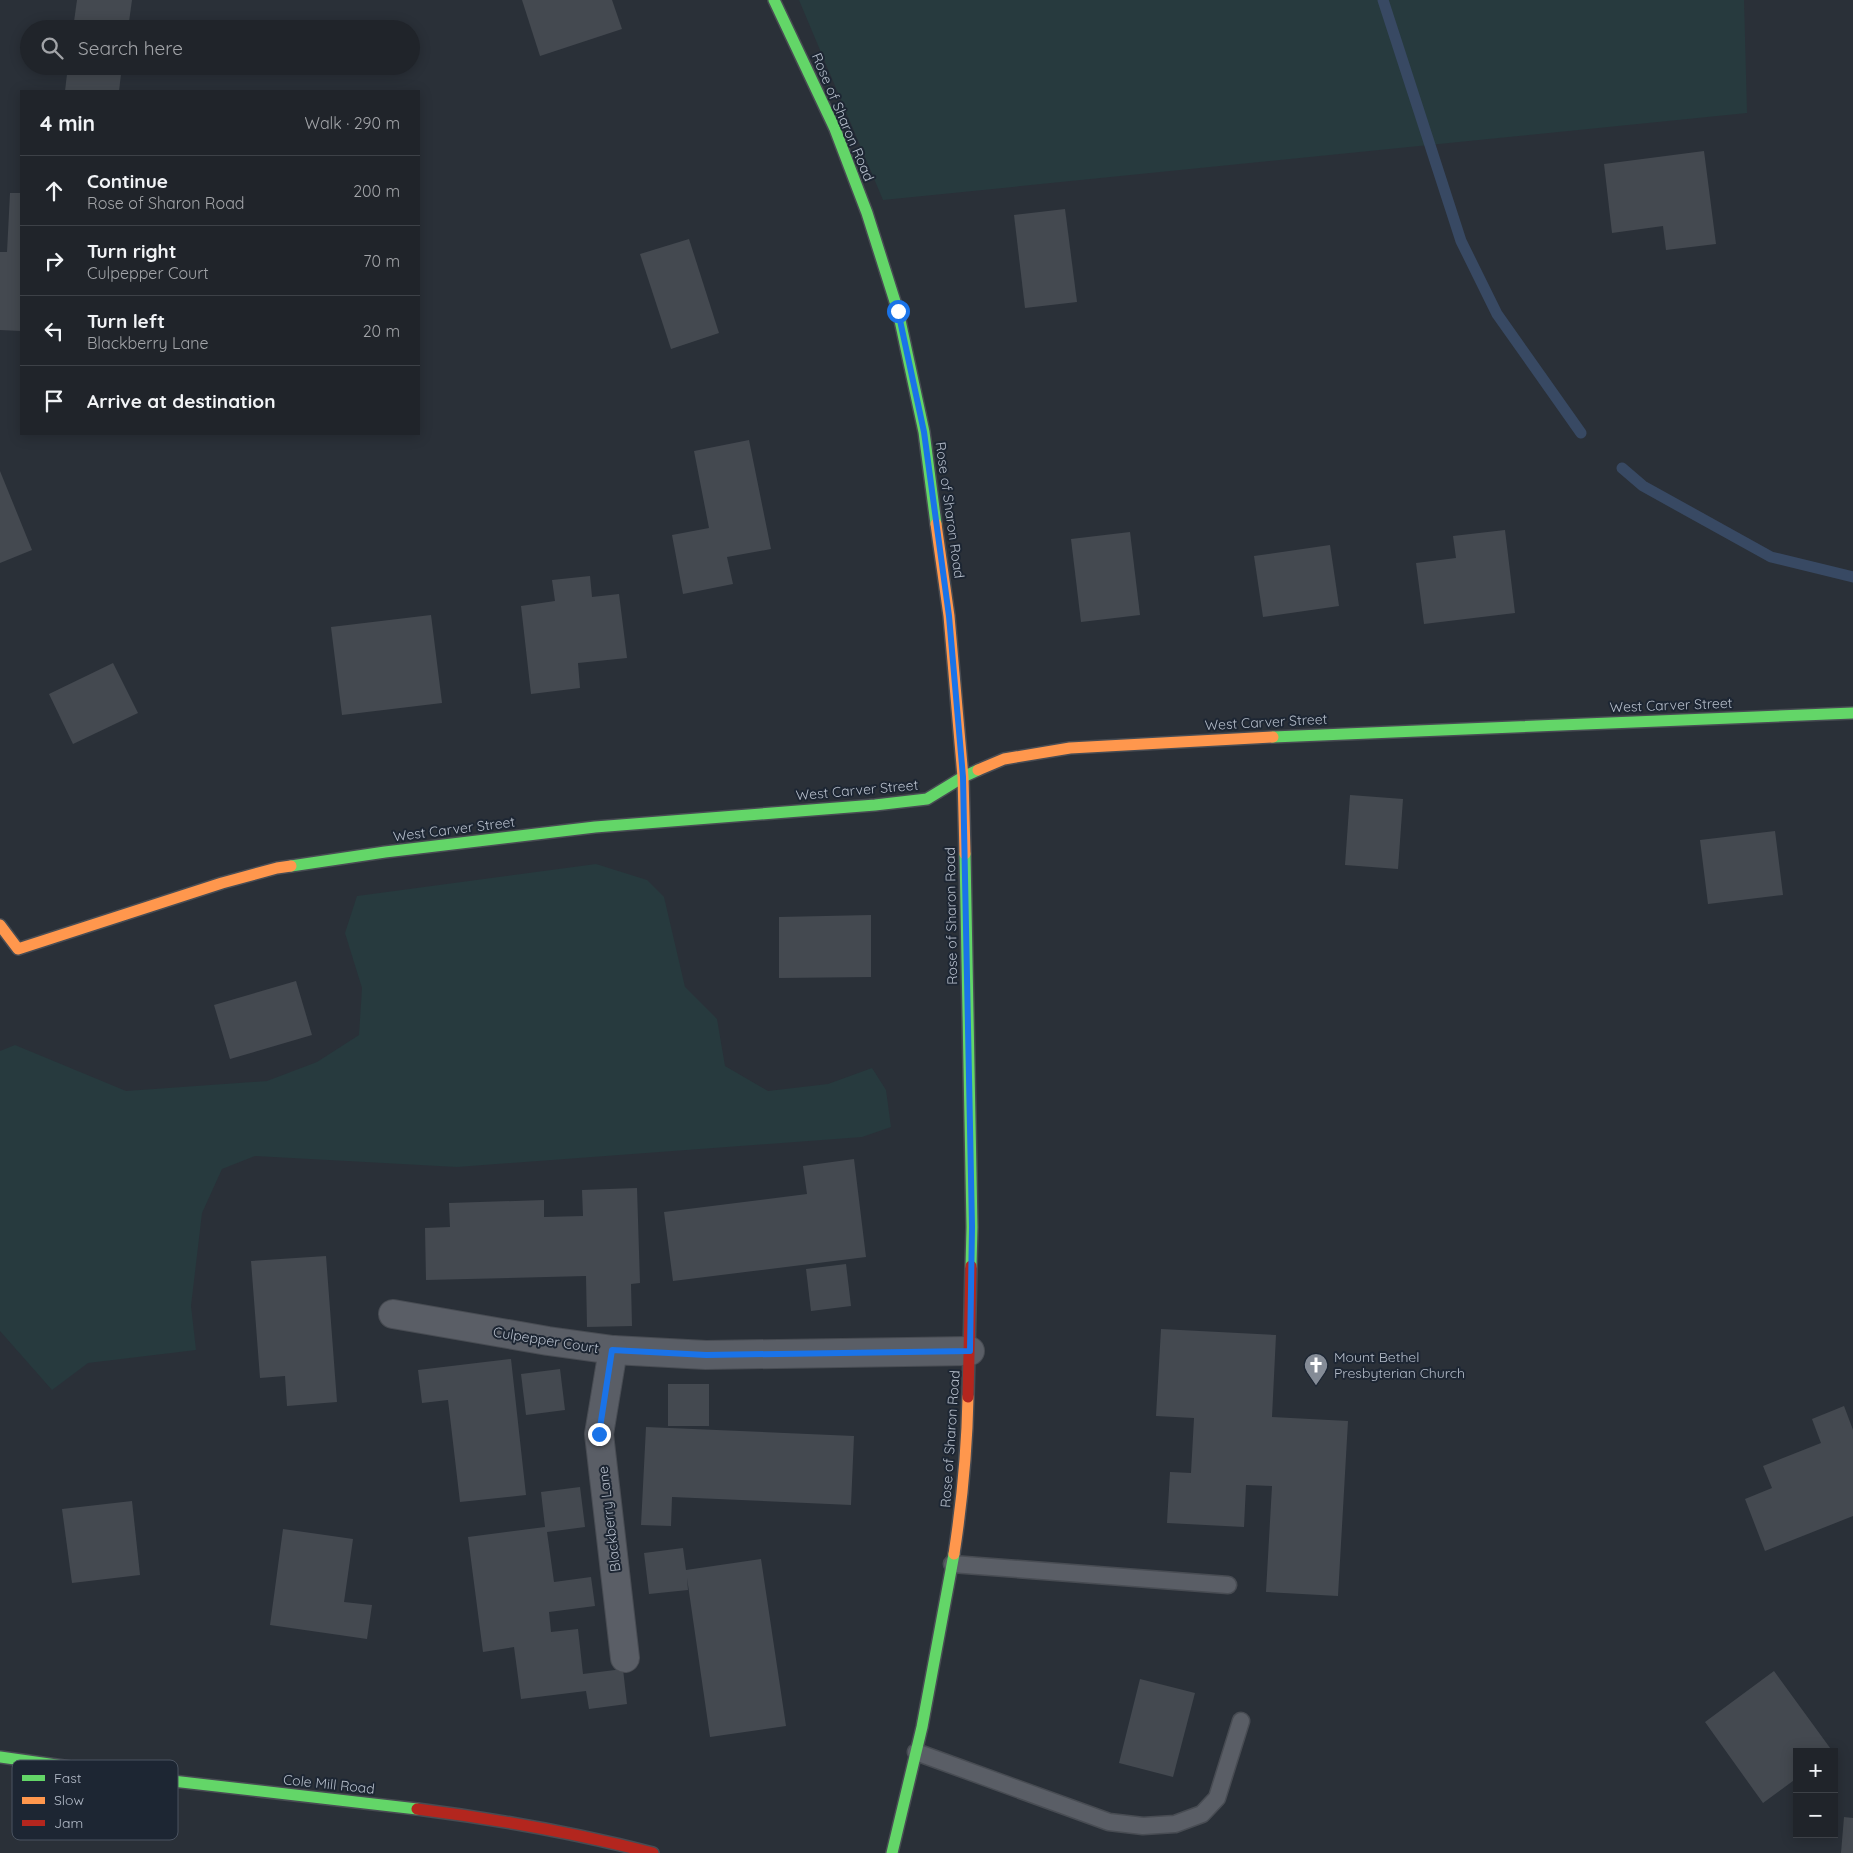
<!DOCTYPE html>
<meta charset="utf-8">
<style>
:root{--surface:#20242a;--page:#282c32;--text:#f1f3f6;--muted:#a2a4a8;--line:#3d4147}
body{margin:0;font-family:Quicksand,sans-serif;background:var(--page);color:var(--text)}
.controls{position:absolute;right:15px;bottom:15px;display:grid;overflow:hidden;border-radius:0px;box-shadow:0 2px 12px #0003}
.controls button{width:45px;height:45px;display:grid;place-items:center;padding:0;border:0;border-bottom:1px solid var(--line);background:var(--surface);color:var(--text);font:25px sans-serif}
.stop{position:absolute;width:15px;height:15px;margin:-11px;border:4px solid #1a73e8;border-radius:50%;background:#fff}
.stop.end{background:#1a73e8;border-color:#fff;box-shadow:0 1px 5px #0008}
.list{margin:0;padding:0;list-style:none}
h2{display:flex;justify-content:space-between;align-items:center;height:65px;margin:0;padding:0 20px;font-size:21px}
h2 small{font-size:16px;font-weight:400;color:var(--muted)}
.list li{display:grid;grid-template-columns:32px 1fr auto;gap:15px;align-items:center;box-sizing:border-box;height:70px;padding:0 20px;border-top:1px solid var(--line)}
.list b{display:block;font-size:19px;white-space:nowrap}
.list p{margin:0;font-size:16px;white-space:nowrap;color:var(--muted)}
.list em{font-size:16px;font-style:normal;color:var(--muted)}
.icon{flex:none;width:28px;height:28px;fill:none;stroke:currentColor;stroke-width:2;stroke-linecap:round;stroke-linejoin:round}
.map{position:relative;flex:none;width:1853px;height:1853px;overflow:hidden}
.search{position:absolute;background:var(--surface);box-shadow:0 2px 12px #0003;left:20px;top:20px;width:400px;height:55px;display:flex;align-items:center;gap:12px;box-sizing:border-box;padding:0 18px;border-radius:28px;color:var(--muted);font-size:19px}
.panel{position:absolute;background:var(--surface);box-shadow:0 2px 12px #0003;left:20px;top:90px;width:400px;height:345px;border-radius:0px}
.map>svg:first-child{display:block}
.green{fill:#273a3e}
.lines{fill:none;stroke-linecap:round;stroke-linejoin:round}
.stream{stroke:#384963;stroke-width:11}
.building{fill:#444950}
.lane-casing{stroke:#484c53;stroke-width:19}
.street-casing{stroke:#484c53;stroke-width:30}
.fast-casing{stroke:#484c53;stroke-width:14}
.slow-casing{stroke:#484c53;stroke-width:14}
.jam-casing{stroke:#484c53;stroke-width:14}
.lane{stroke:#5a5e66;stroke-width:16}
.street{stroke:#5a5e66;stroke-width:28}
.fast{stroke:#63d668;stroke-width:11}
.slow{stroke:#ff974d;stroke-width:11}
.jam{stroke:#b3261e;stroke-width:11}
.route{stroke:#1a73e8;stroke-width:6}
.labels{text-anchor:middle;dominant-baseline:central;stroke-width:4;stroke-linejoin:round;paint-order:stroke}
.street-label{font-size:14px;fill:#b4bcc9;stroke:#1d2633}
.poi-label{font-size:14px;fill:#b4bcc9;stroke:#1d2633;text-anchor:start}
.key{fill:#1d2633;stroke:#4a5360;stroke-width:1}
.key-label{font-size:14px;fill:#b4bcc9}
</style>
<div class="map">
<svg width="1853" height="1853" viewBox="0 0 1853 1853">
<rect width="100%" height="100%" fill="#2a3038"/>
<g class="green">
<path d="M799,0H1744L1747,113L883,200Z"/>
<path d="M596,864L647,880L664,897L685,987L717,1019L725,1066L768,1091L828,1084L872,1068L886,1090L891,1127L862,1137L457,1167L255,1156L222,1169L202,1213L191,1306L196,1350L88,1363L52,1390L0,1331V1051L15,1045L126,1091L267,1081L317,1062L359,1035L362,988L345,933L357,896Z"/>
</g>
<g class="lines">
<g class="stream">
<path d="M1383,0L1461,241L1497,314L1581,433"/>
<path d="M1622,468L1643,486L1771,557L1853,577"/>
</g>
</g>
<g class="building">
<path d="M77,0H132L128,29H73Z"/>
<path d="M522,0H612L622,29L540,56Z"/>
<path d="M68,66H122L119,91H65Z"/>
<path d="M1704,151L1716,244L1666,250L1663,226L1612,233L1604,164Z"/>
<path d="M10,193H21V331L0,330V252H7Z"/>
<path d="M1065,209L1077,302L1025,308L1014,215Z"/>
<path d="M689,239L719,333L671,349L640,254Z"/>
<path d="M749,440L771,549L727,557L733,584L683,594L672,535L709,528L694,451Z"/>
<path d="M0,471L32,550L0,563Z"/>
<path d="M1505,530L1515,613L1424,624L1416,563L1456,558L1453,536Z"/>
<path d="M1130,532L1140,615L1081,622L1071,539Z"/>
<path d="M1330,545L1339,606L1263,617L1254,556Z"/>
<path d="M590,576L592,597L619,594L627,658L578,663L580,688L531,694L521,606L555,601L552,580Z"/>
<path d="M431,615L442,703L342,715L331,627Z"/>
<path d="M113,663L138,713L73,744L49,694Z"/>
<path d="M1350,795L1403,799L1398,869L1345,865Z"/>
<path d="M1775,831L1783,895L1708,904L1700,840Z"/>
<path d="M871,915V977L779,978V917Z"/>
<path d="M296,981L312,1035L230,1059L214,1005Z"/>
<path d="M854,1159L866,1257L673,1281L664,1212L807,1194L803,1166Z"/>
<path d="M637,1188L640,1283L631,1284L632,1326L587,1327L586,1276L426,1280L425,1228L450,1227L449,1203L544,1200V1217L583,1216L582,1190Z"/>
<path d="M326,1256L337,1402L287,1406L285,1376L260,1378L251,1261Z"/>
<path d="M846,1264L851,1306L811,1311L806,1269Z"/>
<path d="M1161,1329L1276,1335L1272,1417L1348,1421L1338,1596L1266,1592L1272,1486L1246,1485L1244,1527L1167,1523L1170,1472L1191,1473L1194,1418L1156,1416Z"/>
<path d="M511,1359L526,1495L460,1502L448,1400L422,1403L418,1370Z"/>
<path d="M560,1369L565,1410L526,1415L521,1374Z"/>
<rect x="668" y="1384" width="41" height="42"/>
<path d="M1844,1406L1853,1430V1516L1765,1551L1745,1499L1772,1488L1763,1466L1821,1443L1812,1419Z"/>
<path d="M646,1427L854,1436L851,1505L672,1497L671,1526L641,1525Z"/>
<path d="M580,1487L585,1527L547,1532L554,1582L591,1577L595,1606L549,1612L551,1632L578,1629L583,1674L623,1669L627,1704L589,1709L586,1691L521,1699L514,1647L483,1652L468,1537L545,1527L541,1492Z"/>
<path d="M132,1501L140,1575L72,1583L62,1509Z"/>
<path d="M283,1529L353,1539L344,1602L372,1605L367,1639L270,1625Z"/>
<path d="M683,1548L686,1570L761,1559L786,1726L710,1737L687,1578L688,1590L649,1594L644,1553Z"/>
<path d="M1774,1671L1833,1752H1797V1778L1763,1803L1705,1722Z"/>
<path d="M1140,1679L1195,1693L1173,1777L1119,1763Z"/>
<path d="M1844,1817L1853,1818V1853H1841Z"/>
</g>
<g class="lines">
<g class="lane-casing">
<g id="lane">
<path d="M952,1564L1228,1585"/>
<path d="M916,1752L1109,1822L1143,1826L1175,1824L1202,1814L1217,1798L1241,1721"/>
</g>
</g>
<g class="street-casing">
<g id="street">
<path d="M393,1314L548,1341L613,1350L706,1355L970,1351"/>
<path d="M613,1350L599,1434L625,1658"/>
</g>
</g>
<g class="fast-casing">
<g id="fast">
<path d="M774,0L835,129L867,213L898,311L924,432L936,524"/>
<path d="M1273,737L1853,713"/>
<path d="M965,854L972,1227L971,1266"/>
<path d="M291,866L385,852L595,827L875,805L927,799L963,777L978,770"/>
<path d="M0,1757L155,1779L417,1809"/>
<path d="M892,1853L922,1727L954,1554"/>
</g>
</g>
<g class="slow-casing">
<g id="slow">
<path d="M936,524L949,616L963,777L965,854"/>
<path d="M978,770L1004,759L1070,748L1273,737"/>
<path d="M0,925L18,949L222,883L277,868L291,866"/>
<path d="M954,1554C962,1502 967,1450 968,1397"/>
</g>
</g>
<g class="jam-casing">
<g id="jam">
<path d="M968,1397L971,1266"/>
<path d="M417,1809C496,1819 575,1833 653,1853"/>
</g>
</g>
<use href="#lane" class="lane"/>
<use href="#street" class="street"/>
<use href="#fast" class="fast"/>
<use href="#slow" class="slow"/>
<use href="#jam" class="jam"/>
</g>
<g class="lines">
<path class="route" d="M599,1434L612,1350L706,1355L970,1351L972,1227L963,777L949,616L924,432L898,311"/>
</g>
<defs>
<g id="church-pin" transform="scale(1.25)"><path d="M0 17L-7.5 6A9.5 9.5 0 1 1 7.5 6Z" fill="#848b96" stroke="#1d2633"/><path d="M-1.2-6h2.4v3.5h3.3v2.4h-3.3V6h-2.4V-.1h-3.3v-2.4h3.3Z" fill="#fff"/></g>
</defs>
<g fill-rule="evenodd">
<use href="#church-pin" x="1316" y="1365"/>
</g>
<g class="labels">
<g class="street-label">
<text transform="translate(843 117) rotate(67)">Rose of Sharon Road</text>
<text transform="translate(950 510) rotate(82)">Rose of Sharon Road</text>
<text transform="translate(1671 705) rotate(-2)">West Carver Street</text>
<text transform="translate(1266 722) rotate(-3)">West Carver Street</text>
<text transform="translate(857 790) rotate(-5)">West Carver Street</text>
<text transform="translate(454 829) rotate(-7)">West Carver Street</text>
<text transform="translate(951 916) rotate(-91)">Rose of Sharon Road</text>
<text transform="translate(546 1340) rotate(9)">Culpepper Court</text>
<text transform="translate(950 1439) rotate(-86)">Rose of Sharon Road</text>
<text transform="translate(609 1519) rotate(-97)">Blackberry Lane</text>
<text transform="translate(329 1784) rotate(6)">Cole Mill Road</text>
</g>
<g class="poi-label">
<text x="1334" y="1357">Mount Bethel<tspan x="1334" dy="16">Presbyterian Church</tspan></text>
</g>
</g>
<rect x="12" y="1760" width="166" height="80" rx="8" class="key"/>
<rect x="22" y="1775" width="23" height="6" fill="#63d668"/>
<rect x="22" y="1797" width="23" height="7" fill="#ff974d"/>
<rect x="22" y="1820" width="23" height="6" fill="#b3261e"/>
<g class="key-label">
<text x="54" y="1783">Fast</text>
<text x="54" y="1805">Slow</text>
<text x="54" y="1828">Jam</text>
</g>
</svg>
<div class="controls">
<button>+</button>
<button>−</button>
</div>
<div class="stop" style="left:898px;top:311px"></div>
<div class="stop end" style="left:599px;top:1434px"></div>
<div class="search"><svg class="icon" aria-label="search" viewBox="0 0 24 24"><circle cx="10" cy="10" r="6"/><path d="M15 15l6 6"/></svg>Search here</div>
<section class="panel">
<h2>4 min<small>Walk · 290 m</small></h2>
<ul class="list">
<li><svg class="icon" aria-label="ahead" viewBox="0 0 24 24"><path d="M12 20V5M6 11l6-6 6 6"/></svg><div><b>Continue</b><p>Rose of Sharon Road</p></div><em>200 m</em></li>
<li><svg class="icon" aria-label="right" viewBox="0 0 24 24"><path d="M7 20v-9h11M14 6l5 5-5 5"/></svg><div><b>Turn right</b><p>Culpepper Court</p></div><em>70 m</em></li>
<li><svg class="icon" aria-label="left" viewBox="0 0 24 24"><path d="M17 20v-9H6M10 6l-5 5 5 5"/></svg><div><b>Turn left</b><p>Blackberry Lane</p></div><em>20 m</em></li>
<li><svg class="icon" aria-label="arrive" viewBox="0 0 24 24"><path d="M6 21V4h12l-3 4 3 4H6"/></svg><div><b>Arrive at destination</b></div></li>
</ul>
</section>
</div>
